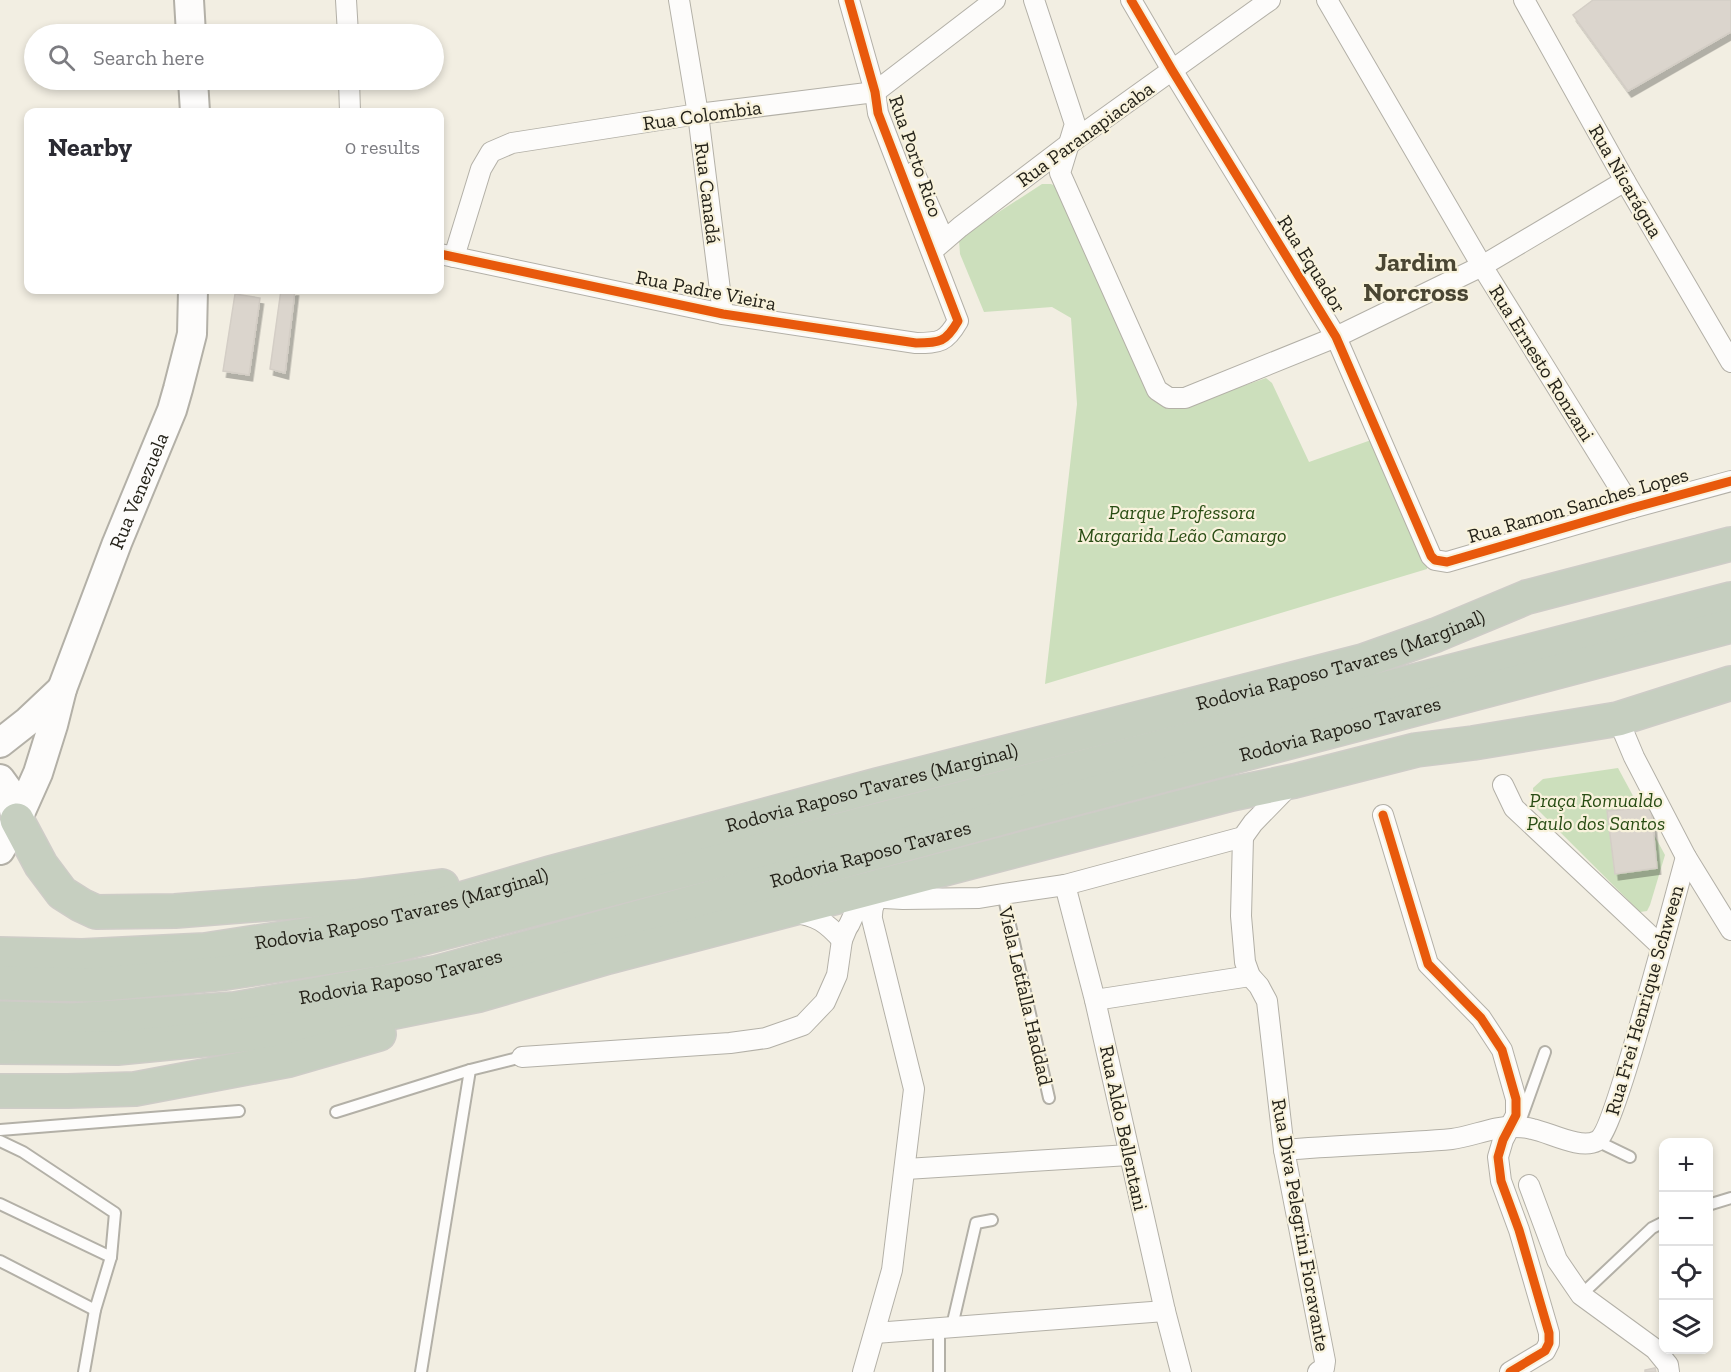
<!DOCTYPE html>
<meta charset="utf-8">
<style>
:root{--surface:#fff;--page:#f2f2f3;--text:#2b2b33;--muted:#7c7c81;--line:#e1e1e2}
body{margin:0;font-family:"Zilla Slab",serif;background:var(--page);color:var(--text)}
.controls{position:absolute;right:18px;bottom:18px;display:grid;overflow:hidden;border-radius:12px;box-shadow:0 3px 9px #0003}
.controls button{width:54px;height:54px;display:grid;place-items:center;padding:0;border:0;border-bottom:2px solid var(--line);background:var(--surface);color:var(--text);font:30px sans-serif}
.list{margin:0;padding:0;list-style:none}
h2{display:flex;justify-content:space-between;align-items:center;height:78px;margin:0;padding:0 24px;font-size:26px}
h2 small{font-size:20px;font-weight:400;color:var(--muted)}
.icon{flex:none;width:33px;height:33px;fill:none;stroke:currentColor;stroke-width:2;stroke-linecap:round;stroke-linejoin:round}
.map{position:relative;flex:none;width:1731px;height:1372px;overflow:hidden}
.search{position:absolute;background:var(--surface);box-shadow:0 3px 9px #0003;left:24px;top:24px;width:420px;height:66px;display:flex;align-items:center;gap:15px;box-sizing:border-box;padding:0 21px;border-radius:33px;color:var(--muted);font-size:22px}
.panel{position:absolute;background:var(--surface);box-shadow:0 3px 9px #0003;left:24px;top:108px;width:420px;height:186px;border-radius:12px}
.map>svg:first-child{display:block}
.green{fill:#ccdfbc}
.building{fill:#dbd5cd;stroke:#d4cec6;stroke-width:1.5;filter:url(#shadow)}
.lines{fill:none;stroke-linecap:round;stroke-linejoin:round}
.lane-casing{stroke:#b3b0a7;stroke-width:14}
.street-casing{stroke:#b3b0a7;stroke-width:22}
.secondary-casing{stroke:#b3b0a7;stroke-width:32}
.highway-casing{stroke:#ceccc7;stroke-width:36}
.lane{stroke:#fdfcfb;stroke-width:10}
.street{stroke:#fdfcfb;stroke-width:20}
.secondary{stroke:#fdfcfb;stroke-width:28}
.highway{stroke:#c6cfc0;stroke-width:33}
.cycleway-casing{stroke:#f8f2dc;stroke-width:13}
.cycleway{stroke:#e8590c;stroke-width:9}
.labels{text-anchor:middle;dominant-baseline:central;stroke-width:4.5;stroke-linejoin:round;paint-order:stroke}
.street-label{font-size:20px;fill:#242219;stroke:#f8f2dc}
.park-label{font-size:20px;font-style:italic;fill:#294d14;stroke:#f8f2dc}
.district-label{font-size:26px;font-weight:bold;fill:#4a4633;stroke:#f8f2dc}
</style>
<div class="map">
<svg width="1731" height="1372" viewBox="0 0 1731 1372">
<defs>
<filter id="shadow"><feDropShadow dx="3.5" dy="6" stdDeviation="0" flood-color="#0004"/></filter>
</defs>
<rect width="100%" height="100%" fill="#f2eee2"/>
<g class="green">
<path d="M1042,184H1051L1060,188L1159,402L1167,409H1177L1266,378L1272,383L1309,462L1374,439L1427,554V569L1045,684L1077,404L1071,318L1052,307L984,312L960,254L959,240L965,234Z"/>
<path d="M1618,768L1665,855L1650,905L1647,911L1640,912L1534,806L1533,788L1543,779Z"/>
</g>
<g class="building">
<path d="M1593,0H1731V32L1628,91L1573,15Z"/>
<path d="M281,290H295L285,373L270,369Z"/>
<path d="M235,294L260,298L249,375L223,371Z"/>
<path d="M1651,807L1657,868L1615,874L1607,811Z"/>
<path d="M1655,1368L1656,1372H1645V1370Z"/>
</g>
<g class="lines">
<g class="lane-casing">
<g id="lane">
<path d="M1003,894L1049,1098"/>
<path d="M336,1112L470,1070"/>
<path d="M1521,1119L1545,1052"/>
<path d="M0,1130L239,1111"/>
<path d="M0,1141L23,1152L115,1213L111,1257L95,1310L84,1372"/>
<path d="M1597,1141L1630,1157"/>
<path d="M0,1204L111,1257"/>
<path d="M1708,1205L1731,1198"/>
<path d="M0,1261L95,1310"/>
<path d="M1581,1295L1652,1228L1664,1222"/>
<path d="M952,1326L976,1223L992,1220"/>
<path d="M939,1327V1372"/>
<path d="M421,1372L470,1070L522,1057"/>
</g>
</g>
<g class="street-casing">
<g id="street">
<path d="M346,0L348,34"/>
<path d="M679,0L698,114L723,314"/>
<path d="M1034,0L1075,124L1060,173L1157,390L1169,398H1185L1336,337L1482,266L1625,181"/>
<path d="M1131,0L1172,70L1336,337L1431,556L1435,560L1447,562L1632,508L1731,481"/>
<path d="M1327,0L1482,266L1632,508"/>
<path d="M1524,0L1625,181L1731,362"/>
<path d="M349,80L350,112"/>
<path d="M914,172L944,240"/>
<path d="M932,251L960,227L1069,144L1270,0"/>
<path d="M440,254L723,314L916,343C940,343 946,342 958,321L878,113L875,92L849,0"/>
<path d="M454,257L481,169L491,152L512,143L698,114L875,92L995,0"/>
<path d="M1618,719L1634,757L1686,857L1731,930"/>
<path d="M1503,785L1514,808L1661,946"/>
<path d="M1383,815L1428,964L1481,1018L1502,1050L1516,1099V1115L1503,1140L1498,1157L1501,1181L1519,1230L1549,1333V1343L1545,1351L1510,1372"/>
<path d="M1243,837L1241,916L1245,962L1250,976L1259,986L1267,1001L1284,1150L1325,1361L1324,1368L1318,1372"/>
<path d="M1065,885L1095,1000L1165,1311L1181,1372"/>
<path d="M794,913C816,915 827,923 842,940L847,928"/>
<path d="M849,925L865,891L884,898L903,899L979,898L1003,894L1065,885L1243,837L1253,823L1292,783"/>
<path d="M1095,1000L1250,976"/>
<path d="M522,1057L730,1043L766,1038L803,1025L825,1002L837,975L842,940"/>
<path d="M1284,1150C1340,1145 1396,1144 1452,1139C1470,1137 1498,1125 1514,1127C1520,1127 1526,1127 1532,1129C1549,1132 1580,1150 1597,1141C1615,1131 1676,892 1686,857"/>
<path d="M906,1169L1129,1155"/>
<path d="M1529,1185L1557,1260L1581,1295L1655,1349L1668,1365L1669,1372"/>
<path d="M875,1333L1165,1311"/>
<path d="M863,1372L892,1270L914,1089L872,919C871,906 877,896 885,885"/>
</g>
</g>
<g class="secondary-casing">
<g id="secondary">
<path d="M189,0L191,34"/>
<path d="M193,80L195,112"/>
<path d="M0,743L28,721L62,689"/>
<path d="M0,779L8,790L17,820"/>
<path id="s1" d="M0,850L17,820L38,773L53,725L62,689L117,543L172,410L178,389L192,334L193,290"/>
</g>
</g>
<g class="highway-casing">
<g id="highway">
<path d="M17,820L41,865L62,893L81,905L96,912L175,911L355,897L442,886"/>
<path id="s2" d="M0,954L82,956L205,950L324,932L437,906L550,873L878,785L1363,661L1436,635L1527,597L1731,544"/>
<path d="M0,983L92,985L225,973L376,950L1731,599"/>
<path id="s3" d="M0,1018L72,1020L235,1009L435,973L1027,811L1731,626"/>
<path d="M0,1047L117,1048L220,1038L339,1023L479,995L608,957L1231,794L1294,781L1416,750L1473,743L1618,719L1731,683"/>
<path d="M0,1091H68L135,1089L289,1060L379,1034"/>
</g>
</g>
<use href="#lane" class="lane"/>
<use href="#street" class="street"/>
<use href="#secondary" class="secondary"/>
<use href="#highway" class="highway"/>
<g class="cycleway-casing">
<g id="cycleway">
<path d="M1131,0L1172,70L1336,337L1431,556L1435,560L1447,562L1632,508L1731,481"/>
<path d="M440,254L723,314L916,343C940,343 946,342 958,321L878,113L875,92L849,0"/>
<path d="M1383,815L1428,964L1481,1018L1502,1050L1516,1099V1115L1503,1140L1498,1157L1501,1181L1519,1230L1549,1333V1343L1545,1351L1510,1372"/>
</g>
</g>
<use href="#cycleway" class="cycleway"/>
</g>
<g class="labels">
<g class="street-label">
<text transform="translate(702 115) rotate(-8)">Rua Colombia</text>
<text transform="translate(1085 134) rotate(-36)">Rua Paranapiacaba</text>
<text transform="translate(916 156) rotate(71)">Rua Porto Rico</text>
<text transform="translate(1626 181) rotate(60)">Rua Nicarágua</text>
<text transform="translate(708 193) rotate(83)">Rua Canadá</text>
<text transform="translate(1312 264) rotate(58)">Rua Equador</text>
<text transform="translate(706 290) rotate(11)">Rua Padre Vieira</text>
<text transform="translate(1542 363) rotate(58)">Rua Ernesto Ronzani</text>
<text stroke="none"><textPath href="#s1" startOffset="386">Rua Venezuela</textPath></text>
<text transform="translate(1578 505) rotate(-16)">Rua Ramon Sanches Lopes</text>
<text stroke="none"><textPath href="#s2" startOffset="1378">Rodovia Raposo Tavares (Marginal)</textPath></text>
<text stroke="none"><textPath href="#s3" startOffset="1376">Rodovia Raposo Tavares</textPath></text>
<text stroke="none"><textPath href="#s2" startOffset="892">Rodovia Raposo Tavares (Marginal)</textPath></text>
<text stroke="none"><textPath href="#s3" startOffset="890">Rodovia Raposo Tavares</textPath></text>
<text stroke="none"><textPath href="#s2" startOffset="406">Rodovia Raposo Tavares (Marginal)</textPath></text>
<text stroke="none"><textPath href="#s3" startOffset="404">Rodovia Raposo Tavares</textPath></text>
<text transform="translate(1026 996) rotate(77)">Viela Letfalla Haddad</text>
<text transform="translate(1644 1000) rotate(-74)">Rua Frei Henrique Schween</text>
<text transform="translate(1124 1128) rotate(78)">Rua Aldo Bellentani</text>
<text transform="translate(1301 1225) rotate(80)">Rua Diva Pelegrini Fioravante</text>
</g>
<g class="park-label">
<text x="1182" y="512">Parque Professora<tspan x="1182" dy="23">Margarida Leão Camargo</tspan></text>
<text x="1596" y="800">Praça Romualdo<tspan x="1596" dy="23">Paulo dos Santos</tspan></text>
</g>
<g class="district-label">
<text x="1416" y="262">Jardim<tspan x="1416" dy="30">Norcross</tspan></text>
</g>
</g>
</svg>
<div class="controls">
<button>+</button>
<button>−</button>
<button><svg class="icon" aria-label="locate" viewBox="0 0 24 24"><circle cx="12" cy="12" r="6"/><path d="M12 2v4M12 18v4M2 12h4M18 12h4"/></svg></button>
<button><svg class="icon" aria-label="layers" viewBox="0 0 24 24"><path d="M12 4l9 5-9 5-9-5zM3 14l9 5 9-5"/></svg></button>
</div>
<div class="search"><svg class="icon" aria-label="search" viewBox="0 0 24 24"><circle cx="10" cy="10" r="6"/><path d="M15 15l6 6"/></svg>Search here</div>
<section class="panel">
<h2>Nearby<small>0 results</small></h2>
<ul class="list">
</ul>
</section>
</div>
